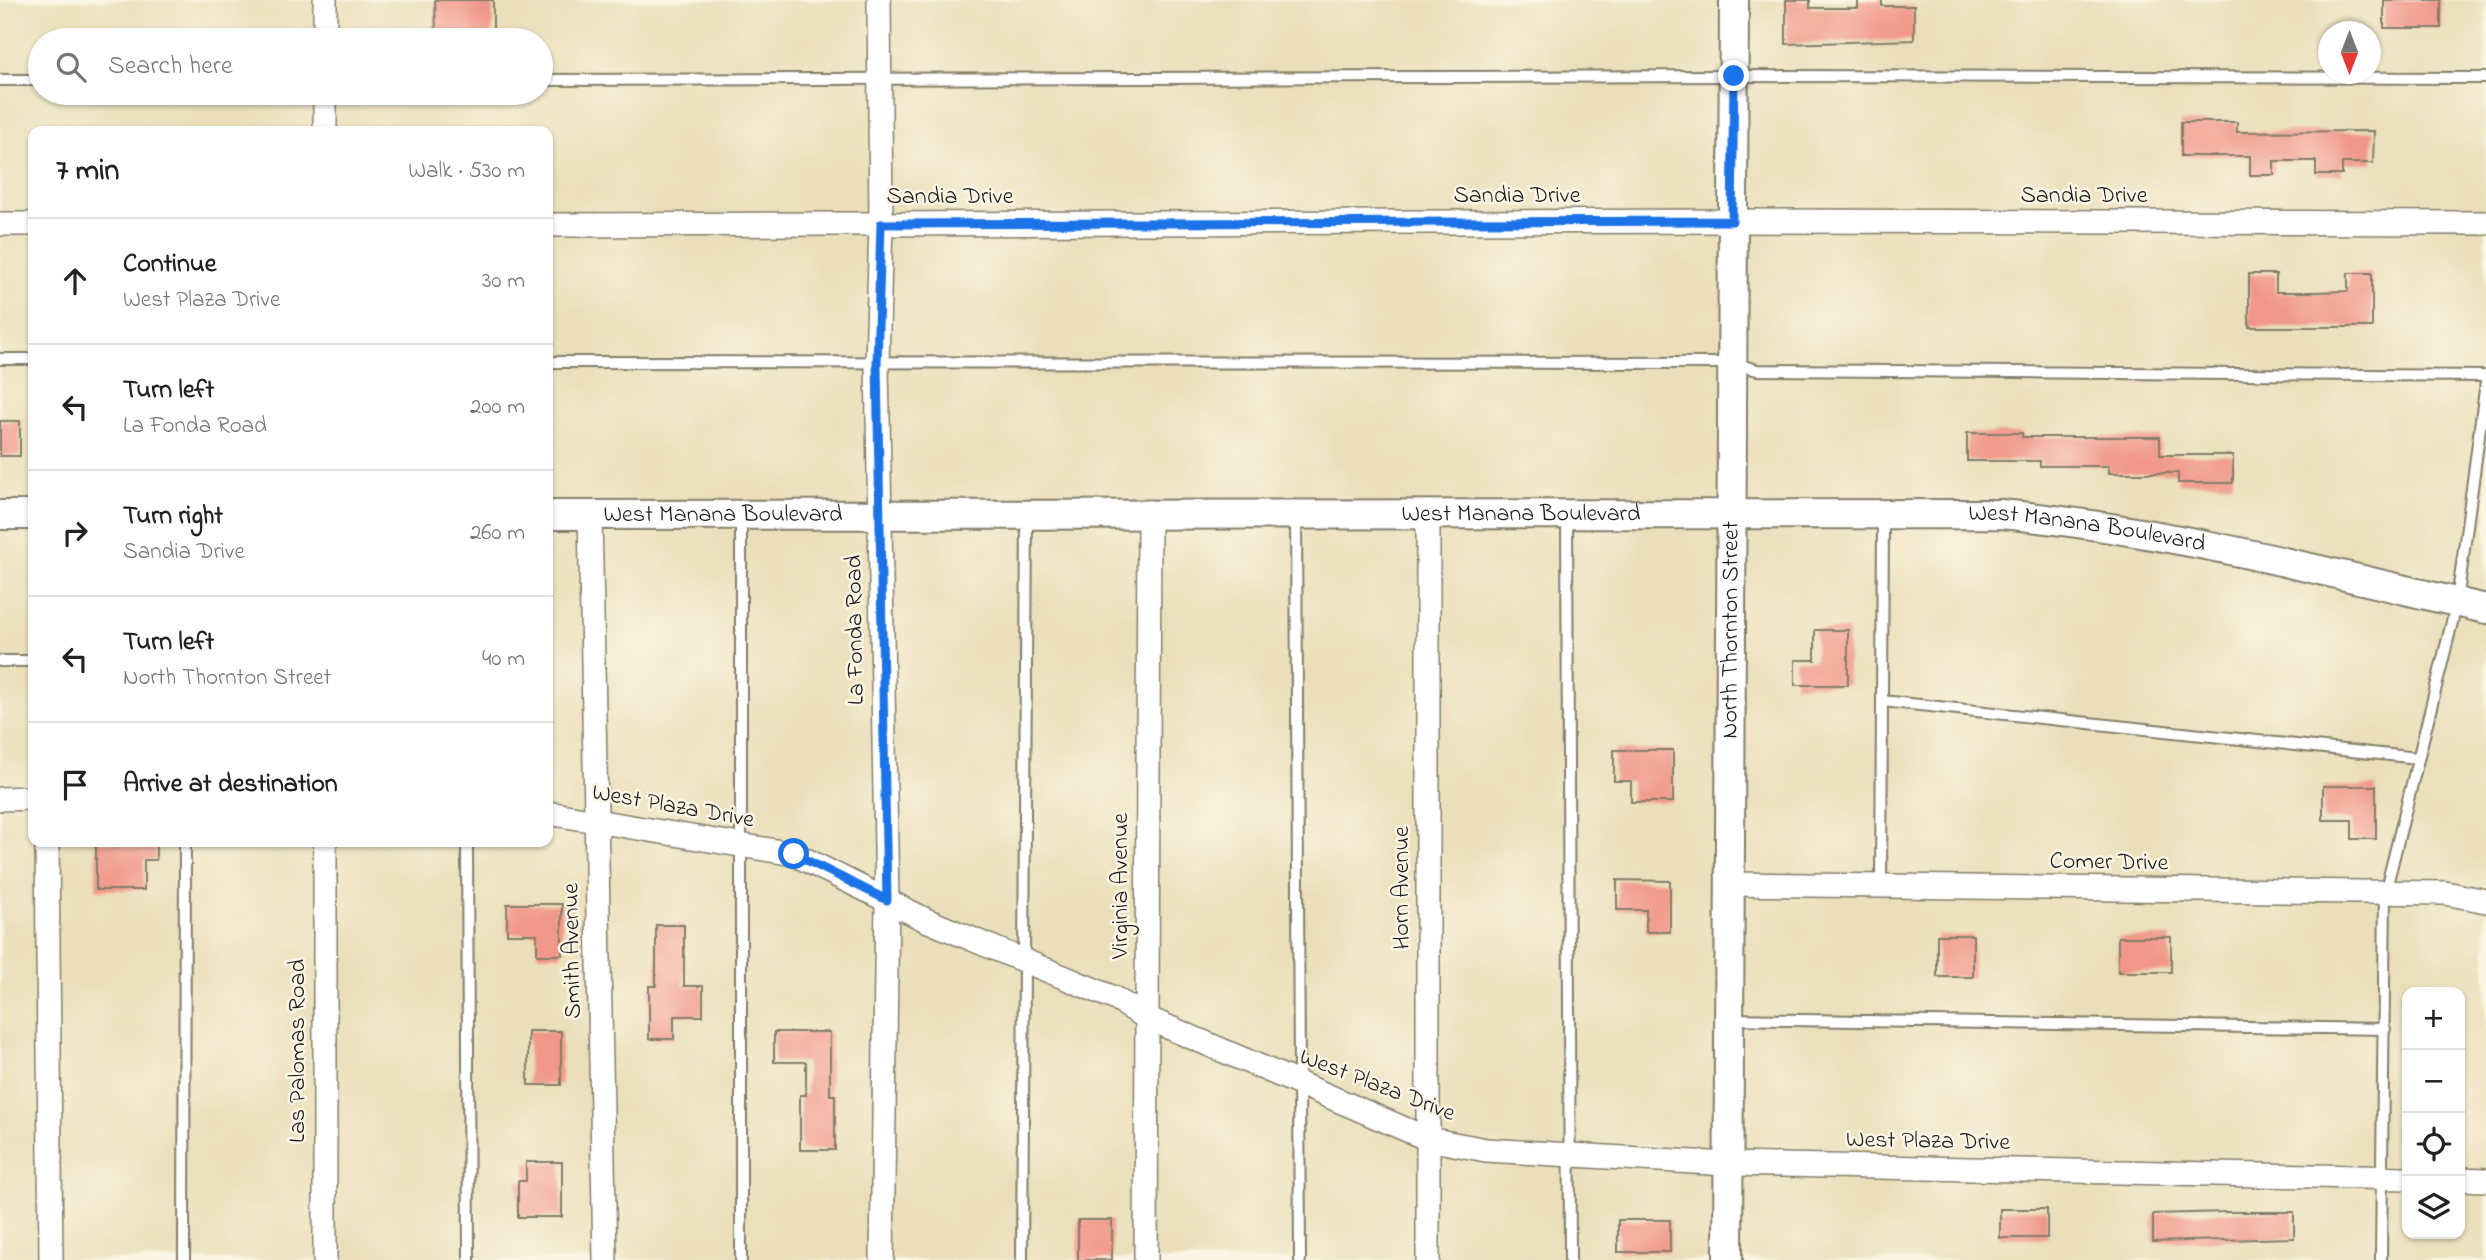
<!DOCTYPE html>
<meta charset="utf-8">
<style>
:root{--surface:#fff;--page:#f6f6f6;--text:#222;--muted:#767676;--line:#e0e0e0}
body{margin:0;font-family:"Indie Flower",sans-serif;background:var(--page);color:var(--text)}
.controls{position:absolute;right:21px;bottom:21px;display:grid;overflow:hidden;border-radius:14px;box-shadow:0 2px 5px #0004}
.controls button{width:63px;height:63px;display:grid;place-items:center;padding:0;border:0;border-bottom:2px solid var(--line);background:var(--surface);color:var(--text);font:35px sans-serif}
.compass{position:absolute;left:2318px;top:21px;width:63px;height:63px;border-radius:50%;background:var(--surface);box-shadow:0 2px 5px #0004;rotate:180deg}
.stop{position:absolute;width:21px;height:21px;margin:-16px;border:5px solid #1a73e8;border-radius:50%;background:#fff}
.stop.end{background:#1a73e8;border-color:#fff;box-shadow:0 2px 7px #0008}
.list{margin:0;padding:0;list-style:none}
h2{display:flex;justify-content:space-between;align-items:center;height:91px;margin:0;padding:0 28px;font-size:30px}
h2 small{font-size:23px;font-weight:400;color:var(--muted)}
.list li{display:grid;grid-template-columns:46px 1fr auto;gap:21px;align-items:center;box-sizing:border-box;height:126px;padding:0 28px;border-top:2px solid var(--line)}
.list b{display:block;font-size:26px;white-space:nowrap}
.list p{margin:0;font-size:23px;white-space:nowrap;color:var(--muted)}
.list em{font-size:23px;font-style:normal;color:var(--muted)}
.icon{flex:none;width:38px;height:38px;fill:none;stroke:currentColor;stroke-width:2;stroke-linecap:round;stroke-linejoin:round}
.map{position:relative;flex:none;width:2486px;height:1260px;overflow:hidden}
.search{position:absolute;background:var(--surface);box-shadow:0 2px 5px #0004;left:28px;top:28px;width:525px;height:77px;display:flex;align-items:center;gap:18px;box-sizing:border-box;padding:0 24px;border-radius:38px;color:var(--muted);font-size:26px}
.panel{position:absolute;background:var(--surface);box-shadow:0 2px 5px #0004;left:28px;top:126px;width:525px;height:721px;border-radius:14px}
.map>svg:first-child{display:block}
.building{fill:#f09789}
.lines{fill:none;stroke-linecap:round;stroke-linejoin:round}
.service-casing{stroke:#837e6b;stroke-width:14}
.minor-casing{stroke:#837e6b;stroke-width:26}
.tertiary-casing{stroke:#837e6b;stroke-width:32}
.service{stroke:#fff;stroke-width:10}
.minor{stroke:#fff;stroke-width:23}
.tertiary{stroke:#fff;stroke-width:28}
.route{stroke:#1a73e8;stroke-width:9}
.labels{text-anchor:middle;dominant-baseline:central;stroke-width:5;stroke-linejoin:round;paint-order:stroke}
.street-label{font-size:24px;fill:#1c1c1c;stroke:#fcf5e5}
</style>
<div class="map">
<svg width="2486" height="1260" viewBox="0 0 2486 1260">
<rect width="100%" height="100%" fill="#fcf5e5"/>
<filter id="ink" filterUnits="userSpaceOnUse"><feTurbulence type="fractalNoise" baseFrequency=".0143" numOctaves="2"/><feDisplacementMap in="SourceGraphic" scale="14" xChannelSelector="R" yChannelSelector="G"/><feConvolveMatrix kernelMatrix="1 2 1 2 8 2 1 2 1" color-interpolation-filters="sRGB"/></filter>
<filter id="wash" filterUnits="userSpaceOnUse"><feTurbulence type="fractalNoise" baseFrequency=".00686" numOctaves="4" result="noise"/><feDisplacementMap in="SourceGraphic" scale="28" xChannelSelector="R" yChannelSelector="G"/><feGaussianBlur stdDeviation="1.57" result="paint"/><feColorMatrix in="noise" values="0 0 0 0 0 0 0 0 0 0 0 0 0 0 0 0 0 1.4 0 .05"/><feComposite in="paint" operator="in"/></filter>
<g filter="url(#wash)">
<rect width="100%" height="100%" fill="#eadfba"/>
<g id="blocks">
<g class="building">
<path d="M435,0H493V34H436Z"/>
<path d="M1786,0H1810V8H1858V0H1882V6H1914V40L1786,44Z"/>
<rect x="2384" y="0" width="57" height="28"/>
<path d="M2181,122H2237V132L2374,131L2373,163H2342V175H2316V161H2274V175H2250V156H2181Z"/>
<path d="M2348,273H2372V327H2249V274H2276V292H2316L2348,291Z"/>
<rect x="0" y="421" width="20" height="35"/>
<path d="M1967,433H2022V437H2160V455H2233V483H2178V473H2109V466H2040V461H1967Z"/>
<path d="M1815,630H1848V685H1795V660H1815Z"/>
<path d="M1614,750H1673V802H1631V781H1614Z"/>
<path d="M2323,786H2376V839H2352V820H2323Z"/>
<path d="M96,842H156V860H144V890H96Z"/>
<path d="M1617,880L1670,881V932H1646V910H1617Z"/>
<path d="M507,904H562V955H537V934H507Z"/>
<path d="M656,925H684V986H703V1016H674V1039H649V986H656Z"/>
<rect x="1937" y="935" width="36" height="42"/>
<rect x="2118" y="937" width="53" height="35"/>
<rect x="528" y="1031" width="33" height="54"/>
<path d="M774,1032H830V1095H835V1150H800V1095H806V1062H774Z"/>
<path d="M526,1162H562V1217H518V1181H526Z"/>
<rect x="2000" y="1209" width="47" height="29"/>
<path d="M2227,1212H2294V1238L2153,1242V1214Z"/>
<rect x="1078" y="1220" width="34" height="40"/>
<rect x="1618" y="1220" width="52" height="32"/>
</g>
</g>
</g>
<g filter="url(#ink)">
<use href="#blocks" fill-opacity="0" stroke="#837e6b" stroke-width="2"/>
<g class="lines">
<g class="service-casing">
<g id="service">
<path d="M0,80H40"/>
<path d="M541,80L1734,76L2486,78"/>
<path d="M0,359H33"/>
<path d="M548,362L1733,363L1757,370L2486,376"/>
<path d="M1296,515L1300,1260"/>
<path d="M1567,515L1570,1260"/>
<path d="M741,517V1260"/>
<path d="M0,661H33"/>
<path d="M1882,701L2418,758"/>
<path d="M467,842L469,1260"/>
<path d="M1881,886L1883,516"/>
<path d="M1729,1019L2385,1029"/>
<path d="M184,1260L185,842"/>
<path d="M1022,1260L1027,517"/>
<path d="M2381,1260L2385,893L2457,602L2486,382"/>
</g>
</g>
<g class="minor-casing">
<g id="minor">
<path d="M325,0V40"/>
<path d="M879,0L881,224L877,364L887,900L882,1260"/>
<path d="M325,93V131"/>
<path d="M0,224H33"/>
<path d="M548,225L1733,221L2486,223"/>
<path d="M590,515L605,1260"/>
<path d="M1428,517V1260"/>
<path d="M0,799L33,798"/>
<path d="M548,813L794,854L926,920L1114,998L1147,1018L1428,1139L1486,1150L1728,1164L2407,1178"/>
<path d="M47,842L51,1260"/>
<path d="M325,842V1260"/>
<path d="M1730,884L2445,893L2486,901"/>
<path d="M2460,1179L2486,1180"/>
<path d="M1146,1260L1149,512"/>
</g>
</g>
<g class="tertiary-casing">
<g id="tertiary">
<path d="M0,515H33"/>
<path id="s1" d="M548,515L2001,514C2165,529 2326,572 2486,609"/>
<path id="s2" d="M1728,1260L1734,0"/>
</g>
</g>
<use href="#service" class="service"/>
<use href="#minor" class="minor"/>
<use href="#tertiary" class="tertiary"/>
</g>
</g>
<g class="lines" filter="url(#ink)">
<path class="route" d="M794,854L887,900L877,364L881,224L1732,221L1734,76"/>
</g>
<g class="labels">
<g class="street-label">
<text x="1517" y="196">Sandia Drive</text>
<text x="2084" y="196">Sandia Drive</text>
<text x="950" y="197">Sandia Drive</text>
<text stroke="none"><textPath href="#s1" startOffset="175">West Manana Boulevard</textPath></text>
<text stroke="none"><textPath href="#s1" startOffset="973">West Manana Boulevard</textPath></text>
<text stroke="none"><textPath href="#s1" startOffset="1540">West Manana Boulevard</textPath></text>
<text transform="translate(856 630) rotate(-91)">La Fonda Road</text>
<text stroke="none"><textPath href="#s2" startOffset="630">North Thornton Street</textPath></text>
<text transform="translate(673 807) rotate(10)">West Plaza Drive</text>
<text transform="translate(2109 863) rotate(1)">Comer Drive</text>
<text transform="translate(1121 886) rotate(-90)">Virginia Avenue</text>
<text transform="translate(1402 888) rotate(-90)">Horn Avenue</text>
<text transform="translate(573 951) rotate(-91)">Smith Avenue</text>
<text transform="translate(298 1051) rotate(-90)">Las Palomas Road</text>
<text transform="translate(1377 1086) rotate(21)">West Plaza Drive</text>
<text transform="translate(1928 1142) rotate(1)">West Plaza Drive</text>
</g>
</g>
</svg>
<div class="controls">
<button>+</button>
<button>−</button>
<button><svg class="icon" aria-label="locate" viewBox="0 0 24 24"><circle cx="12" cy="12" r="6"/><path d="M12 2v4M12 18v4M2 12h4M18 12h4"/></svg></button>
<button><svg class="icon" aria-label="layers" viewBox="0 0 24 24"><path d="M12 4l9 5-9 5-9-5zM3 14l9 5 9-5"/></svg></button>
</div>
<svg class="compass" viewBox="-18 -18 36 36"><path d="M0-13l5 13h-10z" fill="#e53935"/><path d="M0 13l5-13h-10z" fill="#767676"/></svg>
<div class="stop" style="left:794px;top:854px"></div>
<div class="stop end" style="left:1734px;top:76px"></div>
<div class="search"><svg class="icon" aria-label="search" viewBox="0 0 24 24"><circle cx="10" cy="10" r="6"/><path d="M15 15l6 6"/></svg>Search here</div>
<section class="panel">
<h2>7 min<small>Walk · 530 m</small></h2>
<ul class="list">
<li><svg class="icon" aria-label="ahead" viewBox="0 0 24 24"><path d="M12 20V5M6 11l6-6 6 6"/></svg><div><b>Continue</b><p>West Plaza Drive</p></div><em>30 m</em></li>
<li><svg class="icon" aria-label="left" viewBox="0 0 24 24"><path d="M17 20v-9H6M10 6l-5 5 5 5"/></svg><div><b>Turn left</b><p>La Fonda Road</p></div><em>200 m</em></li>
<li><svg class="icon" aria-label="right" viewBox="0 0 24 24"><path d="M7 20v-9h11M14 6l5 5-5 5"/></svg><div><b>Turn right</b><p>Sandia Drive</p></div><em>260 m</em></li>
<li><svg class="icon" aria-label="left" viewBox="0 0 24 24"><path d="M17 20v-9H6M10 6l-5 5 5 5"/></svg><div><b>Turn left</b><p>North Thornton Street</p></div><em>40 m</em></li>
<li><svg class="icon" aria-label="arrive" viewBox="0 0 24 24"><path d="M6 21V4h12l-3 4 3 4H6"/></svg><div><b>Arrive at destination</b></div></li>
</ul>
</section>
</div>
